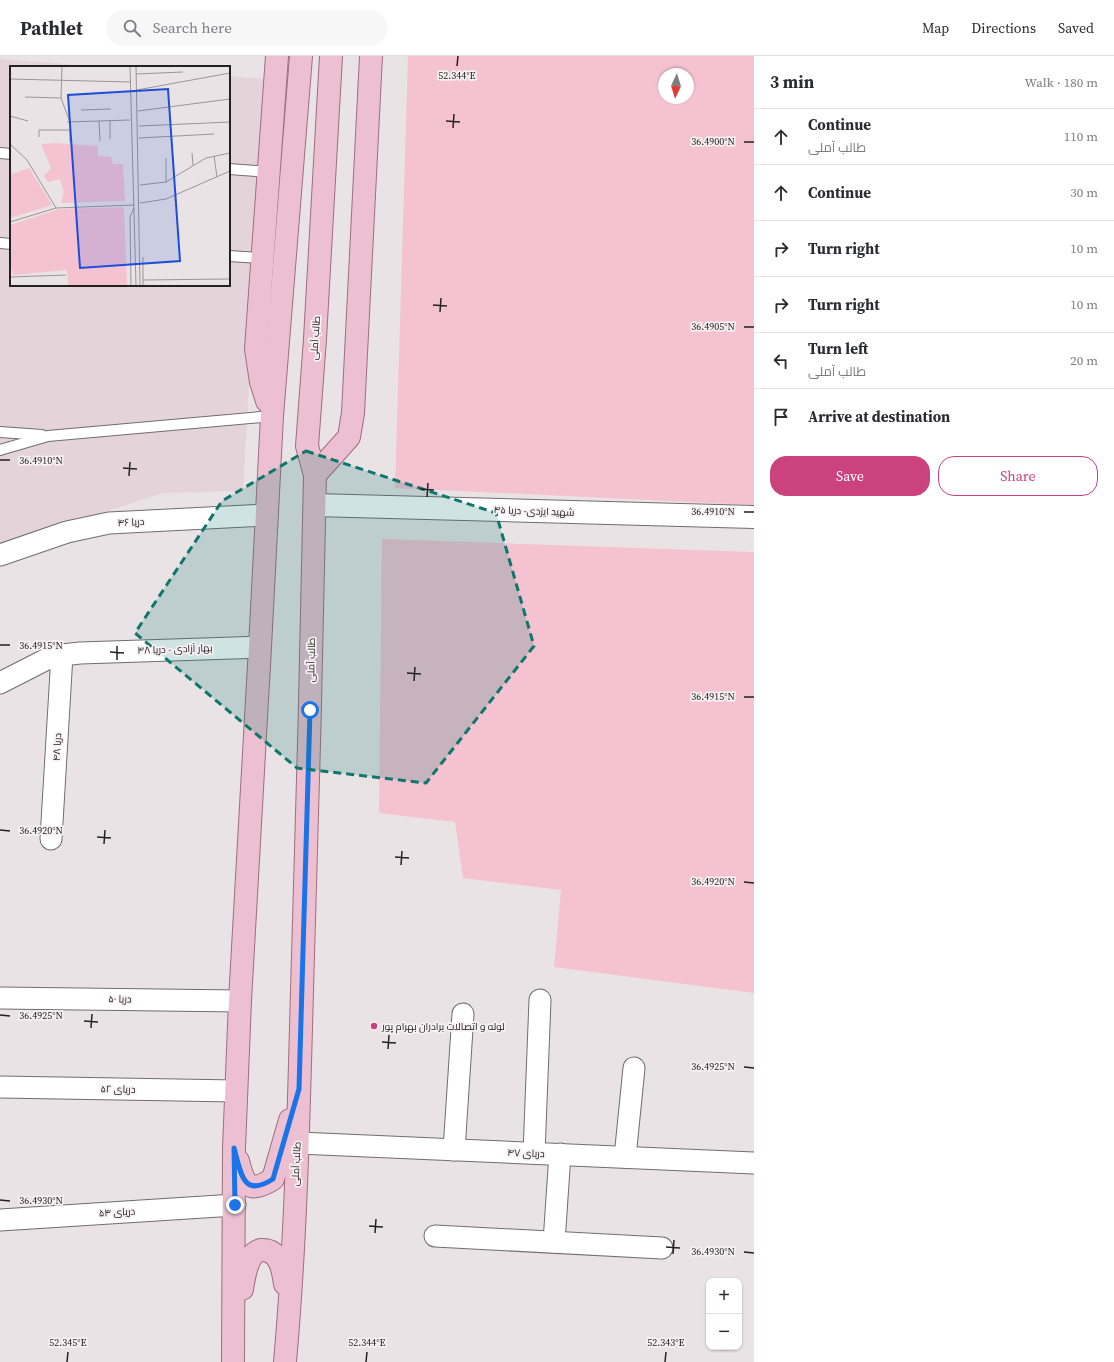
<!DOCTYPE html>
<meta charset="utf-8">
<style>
:root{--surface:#fff;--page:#f7f7f7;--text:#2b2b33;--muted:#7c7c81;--line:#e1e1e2;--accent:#cb427e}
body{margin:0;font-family:"Source Serif 4",Cairo,serif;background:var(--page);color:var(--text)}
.controls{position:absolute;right:12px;bottom:12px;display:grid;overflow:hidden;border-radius:8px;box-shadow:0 1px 3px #0004}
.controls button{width:36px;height:36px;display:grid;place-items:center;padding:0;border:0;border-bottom:1px solid var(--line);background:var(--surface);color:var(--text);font:20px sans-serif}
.compass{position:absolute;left:658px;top:12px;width:36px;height:36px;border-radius:50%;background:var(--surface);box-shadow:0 1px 3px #0004;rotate:184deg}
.stop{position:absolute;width:12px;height:12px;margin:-9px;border:3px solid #1a73e8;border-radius:50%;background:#fff}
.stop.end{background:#1a73e8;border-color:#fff;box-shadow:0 1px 4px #0008}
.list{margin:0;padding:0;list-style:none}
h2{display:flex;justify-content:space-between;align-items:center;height:52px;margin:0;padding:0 16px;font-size:17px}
h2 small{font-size:13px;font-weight:400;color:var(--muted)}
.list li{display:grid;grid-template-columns:26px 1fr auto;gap:12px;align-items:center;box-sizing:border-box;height:56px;padding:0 16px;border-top:1px solid var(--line)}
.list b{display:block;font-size:15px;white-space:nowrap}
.list p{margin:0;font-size:13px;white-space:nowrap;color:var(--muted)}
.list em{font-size:13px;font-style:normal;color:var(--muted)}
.actions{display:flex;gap:8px;padding:12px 16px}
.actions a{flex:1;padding:9px 0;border:1px solid var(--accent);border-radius:16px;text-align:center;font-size:14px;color:var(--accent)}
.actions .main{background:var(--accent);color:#fff}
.icon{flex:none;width:22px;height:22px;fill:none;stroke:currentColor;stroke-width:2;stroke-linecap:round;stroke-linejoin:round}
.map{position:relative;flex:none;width:754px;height:1306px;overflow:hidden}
header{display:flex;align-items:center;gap:24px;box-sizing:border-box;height:56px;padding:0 20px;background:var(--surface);border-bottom:1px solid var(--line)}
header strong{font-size:19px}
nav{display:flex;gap:22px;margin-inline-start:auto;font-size:14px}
.search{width:280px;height:36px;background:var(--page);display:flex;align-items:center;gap:10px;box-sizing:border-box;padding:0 14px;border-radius:16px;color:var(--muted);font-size:15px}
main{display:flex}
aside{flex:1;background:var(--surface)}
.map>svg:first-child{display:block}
.built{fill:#e4d4d9}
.green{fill:#f5c2d2;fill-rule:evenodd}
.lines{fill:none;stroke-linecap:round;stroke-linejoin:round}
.service-casing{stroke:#726c6e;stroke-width:12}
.minor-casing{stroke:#726c6e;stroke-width:23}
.tertiary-casing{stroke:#726c6e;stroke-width:24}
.primary-casing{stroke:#9e6d7e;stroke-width:24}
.service{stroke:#fff;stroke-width:10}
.minor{stroke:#fff;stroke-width:21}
.tertiary{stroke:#fff;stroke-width:22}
.primary{stroke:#ecc0d0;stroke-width:22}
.route{stroke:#1a73e8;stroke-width:5}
.marked{fill:#0f766e;fill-opacity:0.2;stroke:#0f766e;stroke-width:3;stroke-dasharray:8 5;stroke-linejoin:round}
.ticks{fill:none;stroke:#232121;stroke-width:1.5}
.poi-dot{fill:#cb427e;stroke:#f8f1f3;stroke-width:1.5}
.labels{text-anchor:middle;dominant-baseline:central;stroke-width:3.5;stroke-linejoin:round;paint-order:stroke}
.street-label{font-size:10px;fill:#232121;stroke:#f8f1f3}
.poi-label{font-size:10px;fill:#232121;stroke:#f8f1f3;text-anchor:start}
.inset-road{fill:none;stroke:#9a9597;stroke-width:1}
.view{fill:#1d4ed8;fill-opacity:0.15;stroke:#1d4ed8;stroke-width:2}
.inset-edge{fill:none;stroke:#232121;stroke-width:2}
.ticks-label{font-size:10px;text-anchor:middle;fill:#232121;stroke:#f8f1f3;stroke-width:3.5;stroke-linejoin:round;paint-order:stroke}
</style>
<header>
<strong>Pathlet</strong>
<div class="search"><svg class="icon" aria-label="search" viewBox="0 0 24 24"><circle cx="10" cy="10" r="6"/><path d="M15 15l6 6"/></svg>Search here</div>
<nav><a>Map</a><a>Directions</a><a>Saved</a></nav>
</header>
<main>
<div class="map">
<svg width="754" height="1306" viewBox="0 0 754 1306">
<rect width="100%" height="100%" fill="#eae3e5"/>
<path class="built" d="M0,3L105,11H11V229H229V20L266,23L243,435L163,437L0,490Z"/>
<g class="green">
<path d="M408,0H754V449L395,432ZM664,18H688V42H664Z"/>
<path d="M382,483L754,496V937L554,911L561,834L463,822L455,766L379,757Z"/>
</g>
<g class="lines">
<g class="service-casing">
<g id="service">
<path d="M0,97L11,98"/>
<path d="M229,113L269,116"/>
<path d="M0,187L11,188"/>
<path d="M229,200L262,202"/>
<path d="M0,376L42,379"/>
<path d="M0,394L48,380L272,360"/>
</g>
</g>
<g class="minor-casing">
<g id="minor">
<path d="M0,499L67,476L109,467L267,459"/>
<path d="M0,627L45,604L62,599L80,597L260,591"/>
<path d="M51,783L62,599"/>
<path d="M0,942L240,945"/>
<path d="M0,1031L236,1035"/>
<path d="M298,1087L754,1107"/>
<path d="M454,1094L463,958"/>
<path d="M534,1097L540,944"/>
<path d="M625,1101L634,1012"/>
<path d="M0,1164L235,1149"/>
<path d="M435,1180L662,1192"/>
<path d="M554,1186L560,1098"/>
</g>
</g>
<g class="tertiary-casing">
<path id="tertiary" d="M315,449L754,461"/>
</g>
<g class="primary-casing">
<g id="primary">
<path d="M267,345L261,326L256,293L277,0"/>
<path d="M315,419L349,381L353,357L371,0"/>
<path d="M238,1105C244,1128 248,1139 273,1123L290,1064"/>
<path d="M242,1233C244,1222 245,1211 251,1201C254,1197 257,1195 261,1194C280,1193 283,1214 285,1228"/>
<path d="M233,1306L234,1092L240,945L260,591L272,360L301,0"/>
<path d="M285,1306C297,1171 299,1036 303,900C308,740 312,579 315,419L307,390L315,283L331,0"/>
</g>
</g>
<use href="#service" class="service"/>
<use href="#minor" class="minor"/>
<use href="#tertiary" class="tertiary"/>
<use href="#primary" class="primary"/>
</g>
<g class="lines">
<path class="route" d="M235,1149L234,1092C241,1116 242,1143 273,1123L299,1033L310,654"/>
</g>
<path class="marked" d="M306,395L496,457L534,590L426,727L297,712L135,577L222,445Z"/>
<path class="ticks" d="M457,10L458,0M446,65L460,66M453,72L454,58M744,86H754M433,249L447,250M440,256L441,242M744,271H754M0,404H10M123,412L137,413M129,420L130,406M420,433L434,434M427,441L428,427M744,456H754M0,589H10M110,596L124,597M117,604V590M407,617L421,618M414,625L415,611M744,641H754M0,774L10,775M97,781L111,782M104,788L105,774M395,801L409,802M401,809L402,795M744,826L754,827M0,959L10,960M84,965L98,966M91,972L92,958M382,986L396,987M388,993L389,979M744,1011L754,1012M0,1144L10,1145M369,1170L383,1171M375,1177L376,1163M666,1191L680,1192M744,1196L754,1197M673,1198L674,1184M67,1306L68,1296M366,1306L367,1296M665,1306L666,1296"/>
<circle class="poi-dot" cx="374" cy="970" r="4"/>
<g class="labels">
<g class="street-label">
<text transform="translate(315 282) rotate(-86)">طالب آملی</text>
<text transform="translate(534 455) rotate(2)">شهید ایزدی- دریا ۴۵</text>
<text transform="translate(131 466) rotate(-3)">دریا ۴۶</text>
<text transform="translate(175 593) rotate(-2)">بهار آزادی - دریا ۴۸</text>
<text transform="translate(311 604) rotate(-89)">طالب آملی</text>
<text transform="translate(57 691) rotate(-87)">دریا ۴۸</text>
<text transform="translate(120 943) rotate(1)">دریا ۵۰</text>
<text transform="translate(118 1033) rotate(1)">دریای ۵۲</text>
<text transform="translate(526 1097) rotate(2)">دریای ۴۷</text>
<text transform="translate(296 1108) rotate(-87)">طالب آملی</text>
<text transform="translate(117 1156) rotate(-3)">دریای ۵۴</text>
</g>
<g class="poi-label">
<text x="382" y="970">لوله و اتصالات برادران بهرام پور</text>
</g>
</g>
<g transform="translate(10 10)">
<rect width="220" height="220" fill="#eae3e5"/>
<path d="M44,77L88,80V90L101,91L103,98H113L115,135L51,137L54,126L50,113L38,116L34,110L41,102L31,78ZM19,102L42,139L0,152V104L2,108ZM114,141L117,220H58L57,204L3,209L0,196V159L49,143Z" fill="#f5c2d2"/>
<path class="inset-road" d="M120,0L126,220M126,0L130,220M126,8L173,6M0,13L120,16M127,24L220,7M15,31L51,32M71,44L101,43M128,45L220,33M0,50L18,55M89,55L90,75M100,55V73M57,56L120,54M129,60L220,56M60,64V77M29,71V64H60V56L51,32L52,0M129,72L204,68M0,78L17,94L46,142M182,87L183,99M163,90L164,112M204,90L207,111M156,92V116M130,119L156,116L196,92L220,87M130,137L156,133L220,105M0,156L46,142L124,139M133,191V220M0,211L56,209M133,214L220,213M121,220L120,151L124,142"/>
<path class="view" d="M158,23L170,195L70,202L58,29Z"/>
<rect width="220" height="220" class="inset-edge"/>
</g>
<g class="ticks-label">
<text x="457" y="23">52.344°E</text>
<text x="713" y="89">36.4900°N</text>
<text x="713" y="274">36.4905°N</text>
<text x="41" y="408">36.4910°N</text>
<text x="713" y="459">36.4910°N</text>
<text x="41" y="593">36.4915°N</text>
<text x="713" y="644">36.4915°N</text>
<text x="41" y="778">36.4920°N</text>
<text x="713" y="829">36.4920°N</text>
<text x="41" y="963">36.4925°N</text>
<text x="713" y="1014">36.4925°N</text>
<text x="41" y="1148">36.4930°N</text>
<text x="713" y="1199">36.4930°N</text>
<text x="68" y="1290">52.345°E</text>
<text x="367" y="1290">52.344°E</text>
<text x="666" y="1290">52.343°E</text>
</g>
</svg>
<div class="controls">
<button>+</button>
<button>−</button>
</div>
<svg class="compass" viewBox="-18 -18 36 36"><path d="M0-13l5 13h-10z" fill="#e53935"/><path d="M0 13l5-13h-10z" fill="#7c7c81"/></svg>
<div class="stop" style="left:310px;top:654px"></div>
<div class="stop end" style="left:235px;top:1149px"></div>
</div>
<aside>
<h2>3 min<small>Walk · 180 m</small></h2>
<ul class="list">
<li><svg class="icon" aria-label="ahead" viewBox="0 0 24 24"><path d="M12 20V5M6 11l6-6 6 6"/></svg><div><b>Continue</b><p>طالب آملی</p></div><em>110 m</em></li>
<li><svg class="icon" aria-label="ahead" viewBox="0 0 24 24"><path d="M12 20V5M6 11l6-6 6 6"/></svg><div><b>Continue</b></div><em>30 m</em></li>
<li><svg class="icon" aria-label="right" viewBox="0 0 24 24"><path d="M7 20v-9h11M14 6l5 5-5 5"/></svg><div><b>Turn right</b></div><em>10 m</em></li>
<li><svg class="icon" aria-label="right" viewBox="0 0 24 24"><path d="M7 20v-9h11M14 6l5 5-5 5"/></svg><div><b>Turn right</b></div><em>10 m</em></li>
<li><svg class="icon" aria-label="left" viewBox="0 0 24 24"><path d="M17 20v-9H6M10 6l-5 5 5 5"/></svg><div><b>Turn left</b><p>طالب آملی</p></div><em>20 m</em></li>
<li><svg class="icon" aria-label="arrive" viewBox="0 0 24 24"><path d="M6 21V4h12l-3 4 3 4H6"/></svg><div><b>Arrive at destination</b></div></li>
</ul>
<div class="actions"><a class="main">Save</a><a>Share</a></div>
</aside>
</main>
